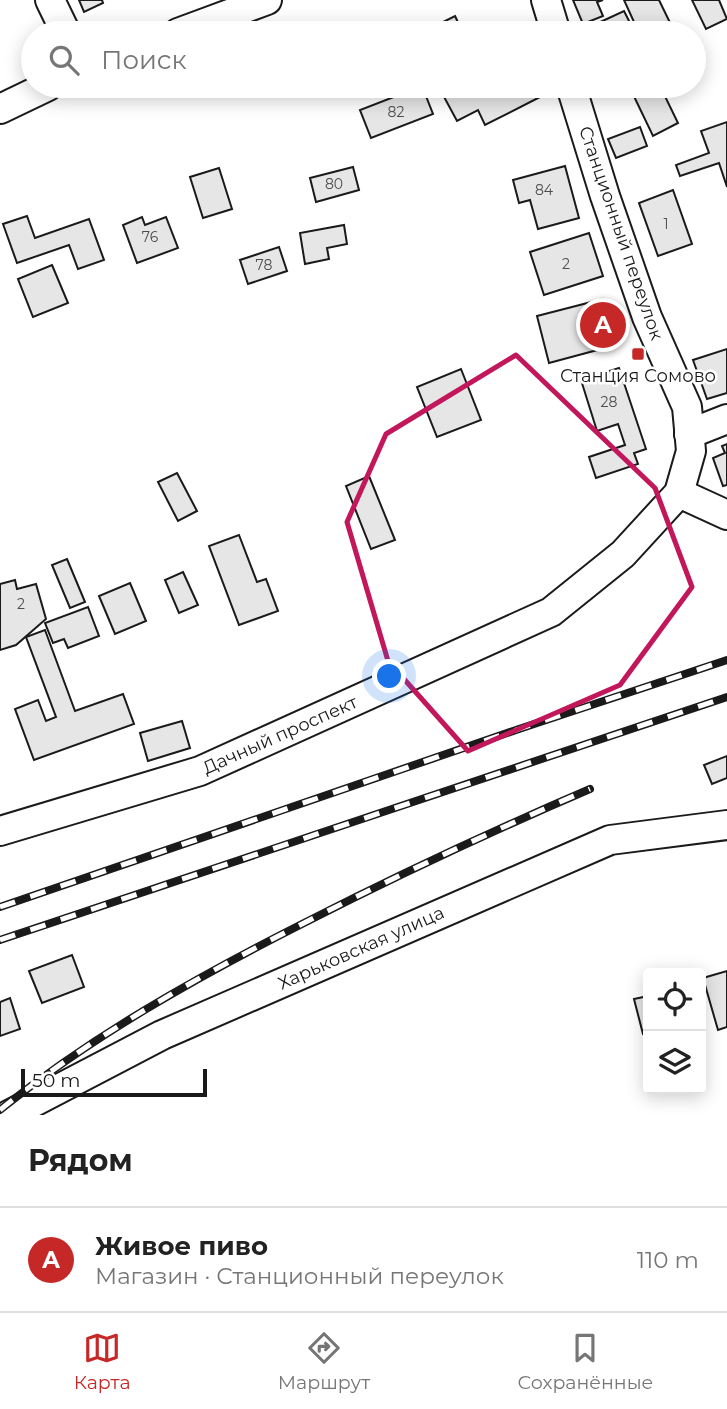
<!DOCTYPE html>
<html lang="ru">
<meta charset="utf-8">
<style>
:root{--surface:#fff;--page:#f6f6f6;--text:#222;--muted:#767676;--line:#e0e0e0;--accent:#c62828}
body{margin:0;font-family:Montserrat,sans-serif;background:var(--page);color:var(--text)}
.controls{position:absolute;right:21px;bottom:21px;display:grid;overflow:hidden;border-radius:7px;box-shadow:0 4px 18px #0003}
.controls button{width:63px;height:63px;display:grid;place-items:center;padding:0;border:0;border-bottom:2px solid var(--line);background:var(--surface);color:var(--text);font:35px sans-serif}
.scale{position:absolute;left:21px;bottom:18px;width:186px;box-sizing:border-box;padding-left:7px;border:4px solid #1a1a1a;border-top:0;font-size:19px;line-height:24px;white-space:nowrap;color:#1a1a1a;-webkit-text-stroke:5px #fff;paint-order:stroke}
.you{position:absolute;left:390px;top:677px;width:24px;height:24px;margin:-18px;border:5px solid #fff;border-radius:50%;background:#1a73e8;box-shadow:0 0 0 10px #1a73e833}
.badge{display:grid;place-items:center;width:46px;height:46px;border-radius:50%;background:var(--accent);color:#fff;font-size:23px;font-weight:700}
.pin{position:absolute;translate:-50% -50%;border:4px solid #fff;box-shadow:0 2px 7px #0006}
.list{margin:0;padding:0;list-style:none}
h2{display:flex;justify-content:space-between;align-items:center;height:91px;margin:0;padding:0 28px;font-size:30px}
h2 small{font-size:23px;font-weight:400;color:var(--muted)}
.list li{display:grid;grid-template-columns:46px 1fr auto;gap:21px;align-items:center;box-sizing:border-box;height:105px;padding:0 28px;border-top:2px solid var(--line)}
.list b{display:block;font-size:26px;white-space:nowrap}
.list p{margin:0;font-size:23px;white-space:nowrap;color:var(--muted)}
.list em{font-size:23px;font-style:normal;color:var(--muted)}
.icon{flex:none;width:38px;height:38px;fill:none;stroke:currentColor;stroke-width:2;stroke-linecap:round;stroke-linejoin:round}
.map{position:relative;flex:none;width:727px;height:1115px;overflow:hidden}
.search{position:absolute;background:var(--surface);box-shadow:0 4px 18px #0003;left:21px;right:21px;top:21px;height:77px;display:flex;align-items:center;gap:18px;box-sizing:border-box;padding:0 24px;border-radius:38px;color:var(--muted);font-size:26px}
.sheet{height:196px;background:var(--surface)}
nav{display:flex;justify-content:space-around;align-items:center;box-sizing:border-box;height:98px;border-top:2px solid var(--line);background:var(--surface);font-size:19px;color:var(--muted)}
nav a{display:grid;justify-items:center;gap:4px}
nav .on{color:var(--accent)}
.map>svg:first-child{display:block}
.building{fill:#e6e6e6;stroke:#1a1a1a;stroke-width:2}
.lines{fill:none;stroke-linecap:round;stroke-linejoin:round}
.minor-casing{stroke:#1a1a1a;stroke-width:32}
.minor{stroke:#fff;stroke-width:28}
.rail-casing{stroke:#1a1a1a;stroke-width:8}
.rail{stroke:#fff;stroke-width:5;stroke-dasharray:16;stroke-linecap:butt}
.marked{fill:none;stroke:#c2185b;stroke-width:5;stroke-linejoin:round}
.poi-dot{fill:#c62828;stroke:#fff;stroke-width:2.5}
.labels{text-anchor:middle;dominant-baseline:central;stroke-width:5;stroke-linejoin:round;paint-order:stroke}
.number-label{font-size:14px;fill:#4d4d4d}
.street-label{font-size:18px;fill:#1a1a1a;stroke:#fff}
.poi-label{font-size:18px;fill:#1a1a1a;stroke:#fff}
</style>
<div class="map">
<svg width="727" height="1115" viewBox="0 0 727 1115">
<rect width="100%" height="100%" fill="#fff"/>
<g class="building">
<path d="M79,0H102L103,3L84,12Z"/>
<path d="M573,0H603L597,2L603,16L583,24Z"/>
<path d="M624,0H659L675,33H639Z"/>
<path d="M692,0H719L727,19L706,29Z"/>
<path d="M624,11L635,33H603L598,23Z"/>
<path d="M455,16L463,33H444L439,24Z"/>
<path d="M422,86L433,114L371,138L360,110Z"/>
<path d="M461,86H468L471,93L486,86H537L542,96L485,125L478,110L457,121L443,95Z"/>
<path d="M629,86H660L678,123L653,136Z"/>
<path d="M727,122V187L719,163L680,176L676,165L709,153L701,131Z"/>
<path d="M640,127L647,146L616,158L608,139Z"/>
<path d="M565,166L579,218L538,229L530,200L519,203L513,180Z"/>
<path d="M353,167L359,190L316,202L310,178Z"/>
<path d="M219,168L232,209L203,218L190,177Z"/>
<path d="M673,190L692,244L658,256L639,203Z"/>
<path d="M27,216L35,238L89,219L104,260L78,269L69,245L17,263L3,224Z"/>
<path d="M142,217L145,225L166,217L178,248L137,263L123,225Z"/>
<path d="M344,225L347,244L327,248L329,259L305,264L300,233Z"/>
<path d="M589,233L603,276L544,295L530,252Z"/>
<path d="M279,247L287,271L248,284L240,260Z"/>
<path d="M52,265L68,303L33,317L18,279Z"/>
<path d="M603,299L616,345L549,363L537,316Z"/>
<path d="M727,349V393L707,399L693,360Z"/>
<path d="M619,368L646,449L634,453L638,464L596,478L589,457L625,445L618,424L597,431L581,380Z"/>
<path d="M461,369L481,420L437,437L417,387Z"/>
<path d="M727,444V485L723,486L713,458L725,453L722,446Z"/>
<path d="M177,473L197,511L178,521L158,482Z"/>
<path d="M369,476L395,540L371,549L346,486Z"/>
<path d="M239,535L257,582L266,579L278,611L239,625L209,546Z"/>
<path d="M67,559L85,602L70,608L52,565Z"/>
<path d="M183,572L198,605L179,613L165,580Z"/>
<path d="M15,580L17,589L36,584L46,619L16,645L0,650V584Z"/>
<path d="M130,583L146,621L115,634L99,596Z"/>
<path d="M88,607L99,636L68,648L64,639L53,643L45,623Z"/>
<path d="M45,630L75,711L123,694L134,724L34,760L15,709L38,700L46,721L56,717L26,637Z"/>
<path d="M182,721L190,748L148,761L140,733Z"/>
<path d="M727,756V778L712,784L704,765Z"/>
<path d="M72,955L84,987L42,1003L29,971Z"/>
<path d="M727,971V1027L718,1030L703,978Z"/>
<path d="M648,996V1033L643,1034L634,999Z"/>
<path d="M10,998L20,1029L0,1036V1002Z"/>
</g>
<g class="lines">
<g class="minor-casing">
<g id="minor">
<path d="M50,0L66,33"/>
<path d="M546,0L556,33"/>
<path d="M178,33L267,0"/>
<path d="M0,109L48,86"/>
<path d="M689,434L727,419"/>
<path d="M679,493L727,515"/>
<path d="M0,831L200,771L551,612L623,554L679,493L691,451L687,407L647,317L605,196L571,86"/>
<path d="M9,1115L162,1035L610,840L727,825"/>
</g>
</g>
<use href="#minor" class="minor"/>
<g class="rail-casing">
<g id="rail">
<path d="M0,907L519,729L727,660"/>
<path d="M0,940L727,697"/>
<path d="M0,1110C92,1036 197,977 302,924C396,876 492,831 590,789"/>
</g>
</g>
<use href="#rail" class="rail"/>
</g>
<path class="marked" d="M516,355L655,488L692,587L620,685L468,751L388,661L347,522L386,434Z"/>
<rect class="poi-dot" x="631" y="347" width="14" height="14" rx="3.5"/>
<g class="labels">
<g class="number-label">
<text x="396" y="112">82</text>
<text x="334" y="184">80</text>
<text x="544" y="190">84</text>
<text x="666" y="224">1</text>
<text x="150" y="237">76</text>
<text x="566" y="264">2</text>
<text x="264" y="265">78</text>
<text x="609" y="402">28</text>
<text x="21" y="604">2</text>
</g>
<g class="street-label">
<text transform="translate(621 233) rotate(71)">Станционный переулок</text>
<text transform="translate(280 735) rotate(-24)">Дачный проспект</text>
<text transform="translate(361 948) rotate(-24)">Харьковская улица</text>
</g>
<g class="poi-label">
<text x="638" y="376">Станция Сомово</text>
</g>
</g>
</svg>
<div class="controls">
<button><svg class="icon" aria-label="locate" viewBox="0 0 24 24"><circle cx="12" cy="12" r="6"/><path d="M12 2v4M12 18v4M2 12h4M18 12h4"/></svg></button>
<button><svg class="icon" aria-label="layers" viewBox="0 0 24 24"><path d="M12 4l9 5-9 5-9-5zM3 14l9 5 9-5"/></svg></button>
</div>
<div class="scale">50 m</div>
<div class="you"></div>
<div class="pin badge" style="left:603px;top:325px">A</div>
<div class="search"><svg class="icon" aria-label="search" viewBox="0 0 24 24"><circle cx="10" cy="10" r="6"/><path d="M15 15l6 6"/></svg>Поиск</div>
</div>
<section class="sheet">
<h2>Рядом<small></small></h2>
<ul class="list">
<li><span class="badge">A</span><div><b>Живое пиво</b><p>Магазин · Станционный переулок</p></div><em>110 m</em></li>
</ul>
</section>
<nav>
<a class="on"><svg class="icon" aria-label="map" viewBox="0 0 24 24"><path d="M3 6l6-2 6 2 6-2v14l-6 2-6-2-6 2zM9 4v14M15 6v14"/></svg>Карта</a>
<a><svg class="icon" aria-label="directions" viewBox="0 0 24 24"><path d="M12 3l9 9-9 9-9-9zM9 14v-3h6M13 9l2 2-2 2"/></svg>Маршрут</a>
<a><svg class="icon" aria-label="saved" viewBox="0 0 24 24"><path d="M7 4h10v16l-5-4-5 4z"/></svg>Сохранённые</a>
</nav>
